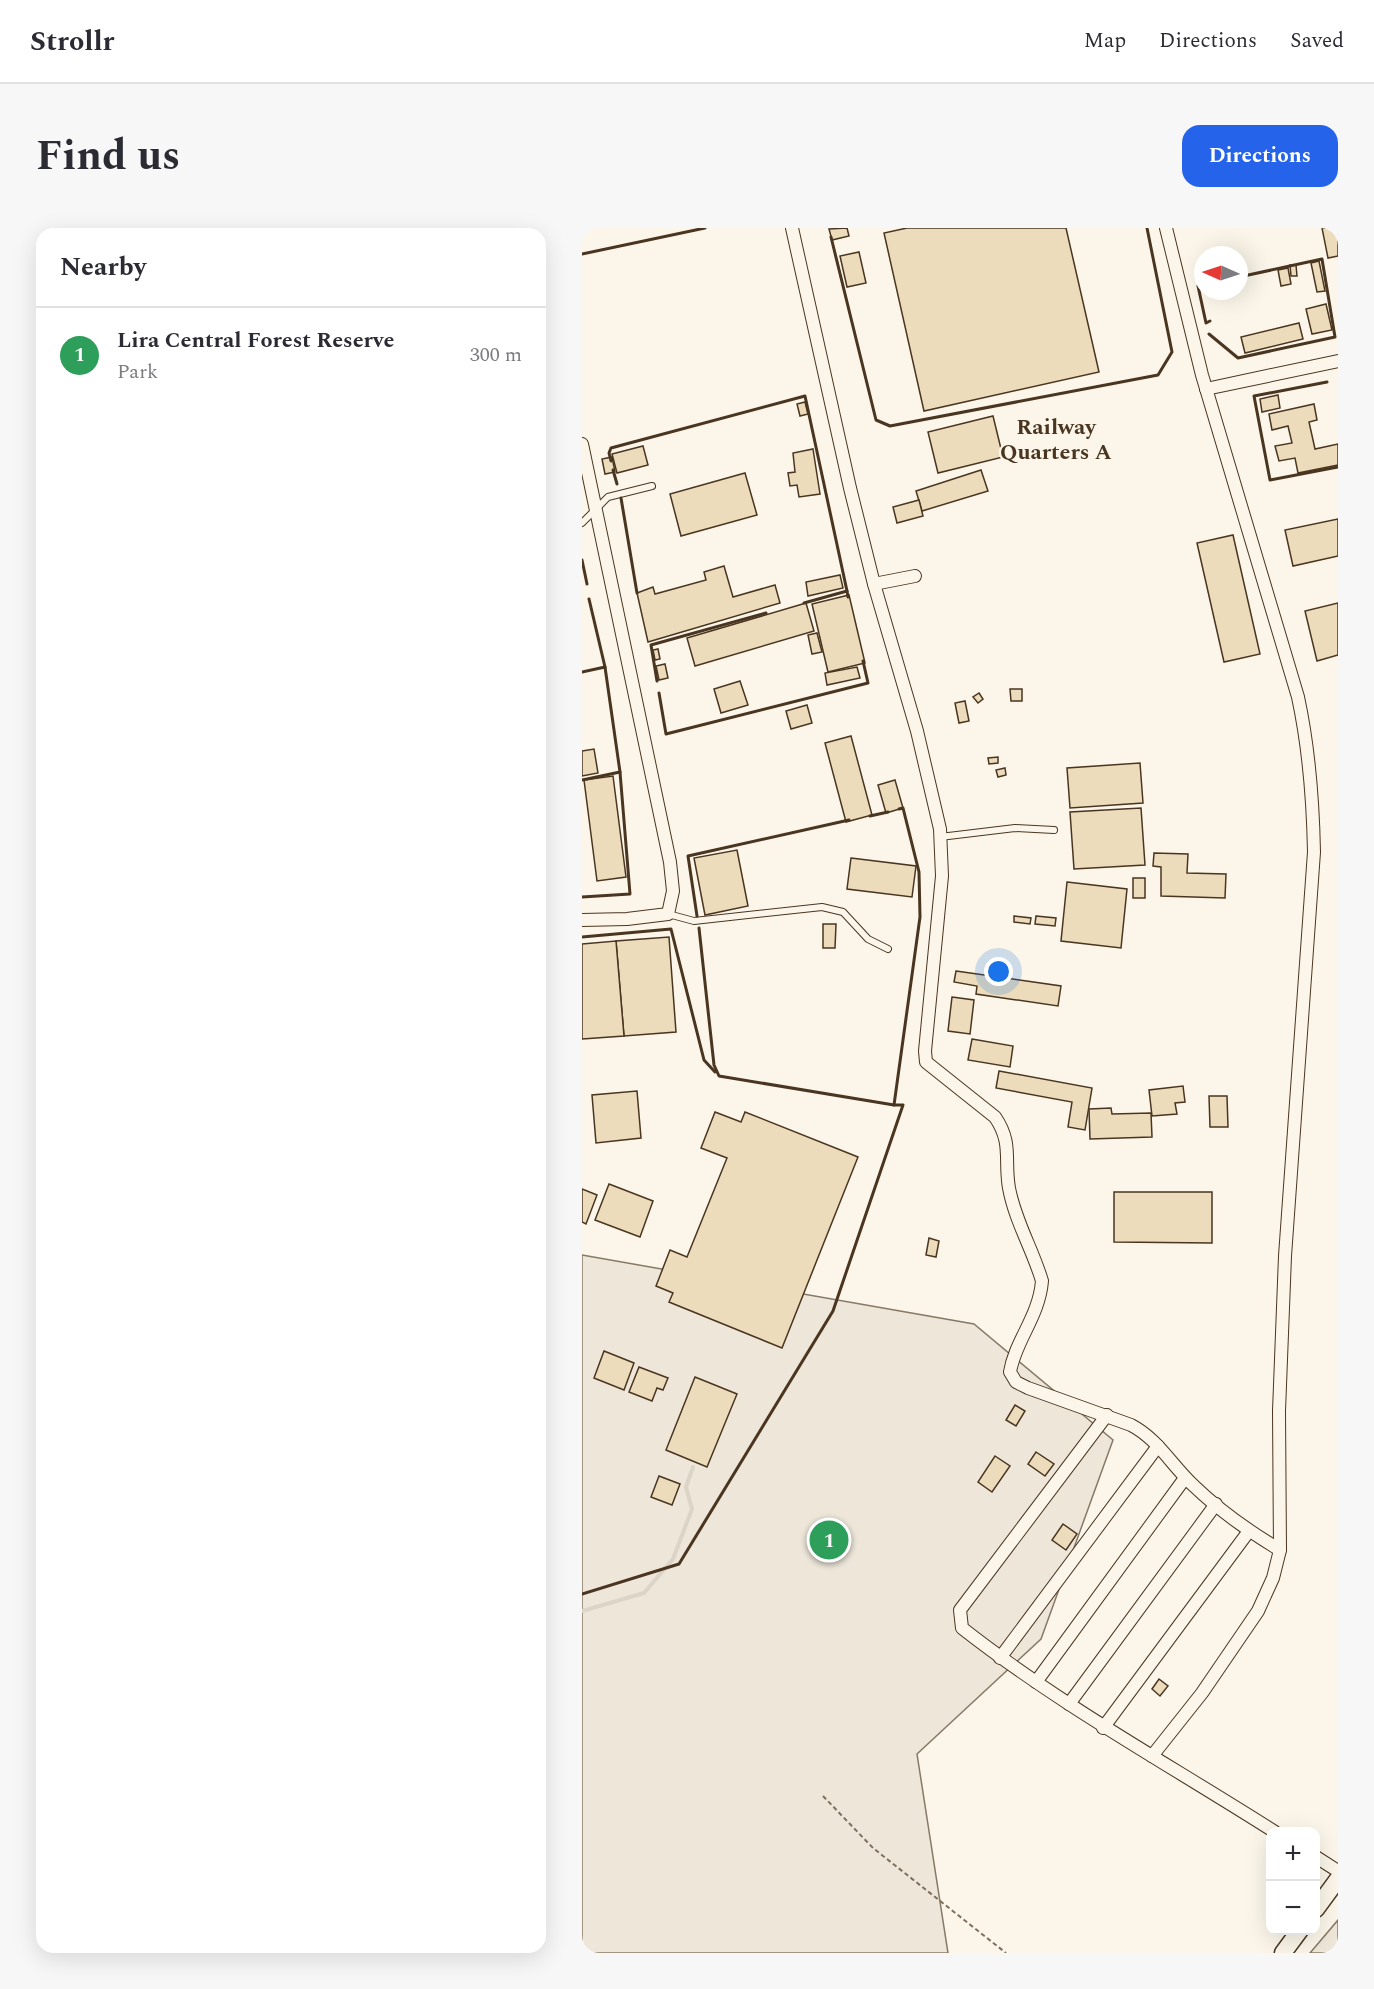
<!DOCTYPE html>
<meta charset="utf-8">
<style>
:root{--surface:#fff;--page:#f7f7f7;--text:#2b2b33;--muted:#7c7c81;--line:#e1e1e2;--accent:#2563eb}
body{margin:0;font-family:Spectral,serif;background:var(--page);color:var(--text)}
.controls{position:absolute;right:18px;bottom:18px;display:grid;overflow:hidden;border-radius:12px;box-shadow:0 6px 24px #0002}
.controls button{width:54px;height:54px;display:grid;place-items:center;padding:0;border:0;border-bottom:2px solid var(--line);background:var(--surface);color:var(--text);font:30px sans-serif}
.compass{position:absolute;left:612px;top:18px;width:54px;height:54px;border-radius:50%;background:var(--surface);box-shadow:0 6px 24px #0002;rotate:273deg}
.you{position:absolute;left:417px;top:744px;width:21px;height:21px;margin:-15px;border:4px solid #fff;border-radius:50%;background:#1a73e8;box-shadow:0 0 0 9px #1a73e833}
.badge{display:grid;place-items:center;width:39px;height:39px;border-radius:50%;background:var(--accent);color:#fff;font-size:20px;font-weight:700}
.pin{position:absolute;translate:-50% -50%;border:3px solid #fff;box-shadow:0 2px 6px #0006}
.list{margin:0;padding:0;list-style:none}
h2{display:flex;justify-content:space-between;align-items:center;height:78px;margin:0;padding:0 24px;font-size:26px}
h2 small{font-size:20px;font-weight:400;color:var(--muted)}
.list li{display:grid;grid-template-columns:39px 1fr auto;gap:18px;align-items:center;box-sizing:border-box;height:96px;padding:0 24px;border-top:2px solid var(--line)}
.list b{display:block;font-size:22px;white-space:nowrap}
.list p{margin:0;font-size:20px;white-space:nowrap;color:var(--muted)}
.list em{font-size:20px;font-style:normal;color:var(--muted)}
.map{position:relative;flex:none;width:756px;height:1725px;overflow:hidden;border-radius:18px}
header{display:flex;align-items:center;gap:36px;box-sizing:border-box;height:84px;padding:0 30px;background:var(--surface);border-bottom:2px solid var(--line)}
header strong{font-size:28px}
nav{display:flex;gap:33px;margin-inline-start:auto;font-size:21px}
.intro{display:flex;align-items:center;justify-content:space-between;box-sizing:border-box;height:144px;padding:0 36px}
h1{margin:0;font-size:42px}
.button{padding:15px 27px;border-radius:18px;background:var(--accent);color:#fff;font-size:21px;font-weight:700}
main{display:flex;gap:36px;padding:0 36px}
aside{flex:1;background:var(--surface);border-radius:18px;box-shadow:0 6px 24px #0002}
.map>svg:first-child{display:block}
.green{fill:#ede6d9;stroke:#887966;stroke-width:1.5}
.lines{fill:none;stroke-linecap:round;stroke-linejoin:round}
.stream{stroke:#dcd4c6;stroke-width:4}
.building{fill:#ecdcbc;stroke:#4a3520;stroke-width:1.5}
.service-casing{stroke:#4a3520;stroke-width:8}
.minor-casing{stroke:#4a3520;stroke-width:14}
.secondary-casing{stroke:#4a3520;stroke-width:19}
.path{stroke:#7f6f5c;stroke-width:2;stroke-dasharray:4.5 3;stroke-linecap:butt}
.service{stroke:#fbf6e9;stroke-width:6}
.minor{stroke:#fbf6e9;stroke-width:12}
.secondary{stroke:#fbf6e9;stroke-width:16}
.wall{stroke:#4a3520;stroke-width:3}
.labels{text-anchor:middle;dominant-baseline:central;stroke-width:4.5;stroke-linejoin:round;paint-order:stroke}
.quarter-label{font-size:22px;font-weight:bold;fill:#4a3520;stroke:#fbf6e9}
</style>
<header>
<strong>Strollr</strong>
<nav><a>Map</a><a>Directions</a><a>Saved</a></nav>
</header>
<div class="intro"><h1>Find us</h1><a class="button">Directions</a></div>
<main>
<aside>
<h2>Nearby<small></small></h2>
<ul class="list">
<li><span class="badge" style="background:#2e9e5b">1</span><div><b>Lira Central Forest Reserve</b><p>Park</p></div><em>300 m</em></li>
</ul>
</aside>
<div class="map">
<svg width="756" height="1725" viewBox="0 0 756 1725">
<rect width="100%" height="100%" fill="#fbf6e9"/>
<g class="green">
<path d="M0,1027L392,1096L531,1212L459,1411L335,1526L366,1725H0Z"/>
<path d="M756,1692V1725H728Z"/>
</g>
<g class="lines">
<path class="stream" d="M0,1383L62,1365L91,1331L110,1281L104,1259L111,1239"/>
</g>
<g class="building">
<path d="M265,0L267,8L250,12L247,1Z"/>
<path d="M325,0H484L517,144L342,183L302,5Z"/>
<path d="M740,0H756V28L746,30Z"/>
<path d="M277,24L284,55L265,59L258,28Z"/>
<path d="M737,33L743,63L735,64L729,35Z"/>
<path d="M708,37H714L715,48H709Z"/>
<path d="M706,40L709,56L699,58L696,42Z"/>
<path d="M744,76L750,102L730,106L724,81Z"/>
<path d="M717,95L721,111L663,125L659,109Z"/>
<path d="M696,167L698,180L680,184L678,171Z"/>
<path d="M223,174L226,186L218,188L215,176Z"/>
<path d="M732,176L735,192L727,194L733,221L756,216V237L716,245L713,230L697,233L693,218L710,215L706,198L690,202L687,186Z"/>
<path d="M411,188L421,229L356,245L346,204Z"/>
<path d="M61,218L66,237L35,245L30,226Z"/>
<path d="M231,221L238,266L217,269L215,257L208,258L206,245L213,244L211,225Z"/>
<path d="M30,229L33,244L23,246L20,231Z"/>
<path d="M399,242L406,263L340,283L334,263Z"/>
<path d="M163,245L175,287L99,308L88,266Z"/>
<path d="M337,272L341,288L315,295L311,279Z"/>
<path d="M756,291V328L711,338L703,302Z"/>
<path d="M651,307L678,426L642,434L615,315Z"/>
<path d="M142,338L151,369L193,357L198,375L66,414L55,365L71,359L73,366L124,352L122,344Z"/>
<path d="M258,347L261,360L226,368L224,354Z"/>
<path d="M267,367L283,435L246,444L230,376Z"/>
<path d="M224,375L232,403L113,438L105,410Z"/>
<path d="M756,375V427L735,433L723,383Z"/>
<path d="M235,405L240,424L230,426L226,407Z"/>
<path d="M76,421L78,431L73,432L71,422Z"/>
<path d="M83,436L86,450L77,452L74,438Z"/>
<path d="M275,439L278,450L245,457L243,445Z"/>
<path d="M158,453L166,477L139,485L132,461Z"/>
<path d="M428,461H440V473H429Z"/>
<path d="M397,465L401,471L396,475L391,469Z"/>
<path d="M383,473L387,493L377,495L373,475Z"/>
<path d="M225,477L230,495L209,501L204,483Z"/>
<path d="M269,508L290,587L264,594L243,515Z"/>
<path d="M12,521L16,545L0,548V523Z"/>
<path d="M416,529V535L407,536L406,530Z"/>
<path d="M558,535L561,575L488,580L485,540Z"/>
<path d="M423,540L424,547L416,549L414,542Z"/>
<path d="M31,548L44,649L15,653L2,552Z"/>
<path d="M313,552L321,580L304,585L296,557Z"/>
<path d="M559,580L563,637L492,641L488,584Z"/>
<path d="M155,622L166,678L123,687L112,630Z"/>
<path d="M572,625L606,626L605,645L644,646L643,670L579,668V639L571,638Z"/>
<path d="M269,630L334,638L330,669L265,661Z"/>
<rect x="551" y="650" width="12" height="20"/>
<path d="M485,654L545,661L539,720L479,713Z"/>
<path d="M432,688L449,690L448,696L432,694Z"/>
<path d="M454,688L474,690L473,698L453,696Z"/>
<path d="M241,696H254L253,720H241Z"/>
<path d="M87,709L94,804L42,808L34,713Z"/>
<path d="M34,713L42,808L0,811V716Z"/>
<path d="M374,743L479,758L476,778L394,766L395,758L372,754Z"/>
<path d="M370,769L392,772L388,806L366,803Z"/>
<path d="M390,811L431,818L428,839L386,832Z"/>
<path d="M417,843L510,860L503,902L486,899L490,874L414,860Z"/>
<path d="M601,858L603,874L593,875L595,886L570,888L567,862Z"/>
<path d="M55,863L59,910L14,915L10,867Z"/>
<path d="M627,868H645L646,899H628Z"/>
<path d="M529,880L530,886L569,885L570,909L508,911L507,881Z"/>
<path d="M133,884L159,894L163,884L276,929L200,1120L87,1074L91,1065L74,1058L88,1022L105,1029L145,930L119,920Z"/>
<path d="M27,956L71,973L58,1009L13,992Z"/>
<path d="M0,961L15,967L4,996L0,994Z"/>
<path d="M532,964H630V1015L532,1014Z"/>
<path d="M347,1010L357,1013L354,1029L344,1027Z"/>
<path d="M22,1123L52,1135L42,1162L12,1150Z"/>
<path d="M57,1139L86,1150L81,1162L75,1160L70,1173L47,1164Z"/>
<path d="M113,1149L155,1166L125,1239L84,1222Z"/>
<path d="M433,1177L443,1183L434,1198L424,1192Z"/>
<path d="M454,1224L472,1236L463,1248L446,1236Z"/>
<path d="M413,1228L428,1238L410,1264L396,1254Z"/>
<path d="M77,1248L98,1256L90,1277L69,1269Z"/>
<path d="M481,1296L495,1306L484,1322L470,1312Z"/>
<path d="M577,1451L586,1458L578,1468L570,1461Z"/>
</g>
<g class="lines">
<g class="service-casing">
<g id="service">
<path d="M0,295L26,269L70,258"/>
<path d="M358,609L433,600L472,602"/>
<path d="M86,686L112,693L240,679L261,684L286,711L306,721"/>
</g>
</g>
<g class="minor-casing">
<g id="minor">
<path d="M210,0L268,260L292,356L335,503L358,601L360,648L343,823L344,834L413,889C431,915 422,932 427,960C433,993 451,1022 460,1053C457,1089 433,1113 428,1144L434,1154L446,1160L549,1197C576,1211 590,1238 612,1258C638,1283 668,1304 698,1322"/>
<path d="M624,161L756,133"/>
<path d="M0,216L88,634L91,663L86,686L45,691L0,692"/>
<path d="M292,356L333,348"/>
<path d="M525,1187L378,1382L380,1400C478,1477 588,1537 693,1604"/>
<path d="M418,1430L576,1218"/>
<path d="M454,1454L603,1250"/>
<path d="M487,1476L634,1276"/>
<path d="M521,1500L667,1303"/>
<path d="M570,1528L620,1465L676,1383L691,1350L698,1322L697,1183L703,1028L732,624C731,572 727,520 716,469L620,147L584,0"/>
<path d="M734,1629L756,1643"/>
</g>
</g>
<g class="secondary-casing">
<g id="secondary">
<path d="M734,1681L756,1651"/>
<path d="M701,1725L718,1702"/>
</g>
</g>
<path class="path" d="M241,1568L291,1620L424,1725"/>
<use href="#service" class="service"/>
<use href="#minor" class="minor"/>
<use href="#secondary" class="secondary"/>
<g class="wall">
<path d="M249,9L294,192L308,198L576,147L590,124L565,0"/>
<path d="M0,26L123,0"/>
<path d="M621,57L616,58L624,95L628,93"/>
<path d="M627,106L656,130L753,109L740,31L657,49"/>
<path d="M745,154L672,168L688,252L756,239"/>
<path d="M29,233L27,225L29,220L223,168L265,363"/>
<path d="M31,242L35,256"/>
<path d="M39,270L55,365"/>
<path d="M0,332L5,356"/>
<path d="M7,371L23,439"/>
<path d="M222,375L265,363L266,369"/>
<path d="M0,444L23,439L38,544"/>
<path d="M75,453L69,417L184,385"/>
<path d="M77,465L84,506L286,455L281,433"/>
<path d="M0,552L38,544L48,666L0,669"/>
<path d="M288,588L306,584"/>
<path d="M115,688L106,628L267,592"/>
<path d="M117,700L132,837L137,848L312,877L338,689L337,644L321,580L317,581"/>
<path d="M0,709L89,701L122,832L133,844"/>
<path d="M0,1366L97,1336L251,1083L321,877H312"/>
</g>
</g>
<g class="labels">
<g class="quarter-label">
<text x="474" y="199">Railway<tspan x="474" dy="25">Quarters A</tspan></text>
</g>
</g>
</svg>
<div class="controls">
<button>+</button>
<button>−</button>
</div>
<svg class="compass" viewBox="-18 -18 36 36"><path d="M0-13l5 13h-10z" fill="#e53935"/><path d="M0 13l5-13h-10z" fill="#7c7c81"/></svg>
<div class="you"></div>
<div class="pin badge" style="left:247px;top:1312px;background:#2e9e5b">1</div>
</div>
</main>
